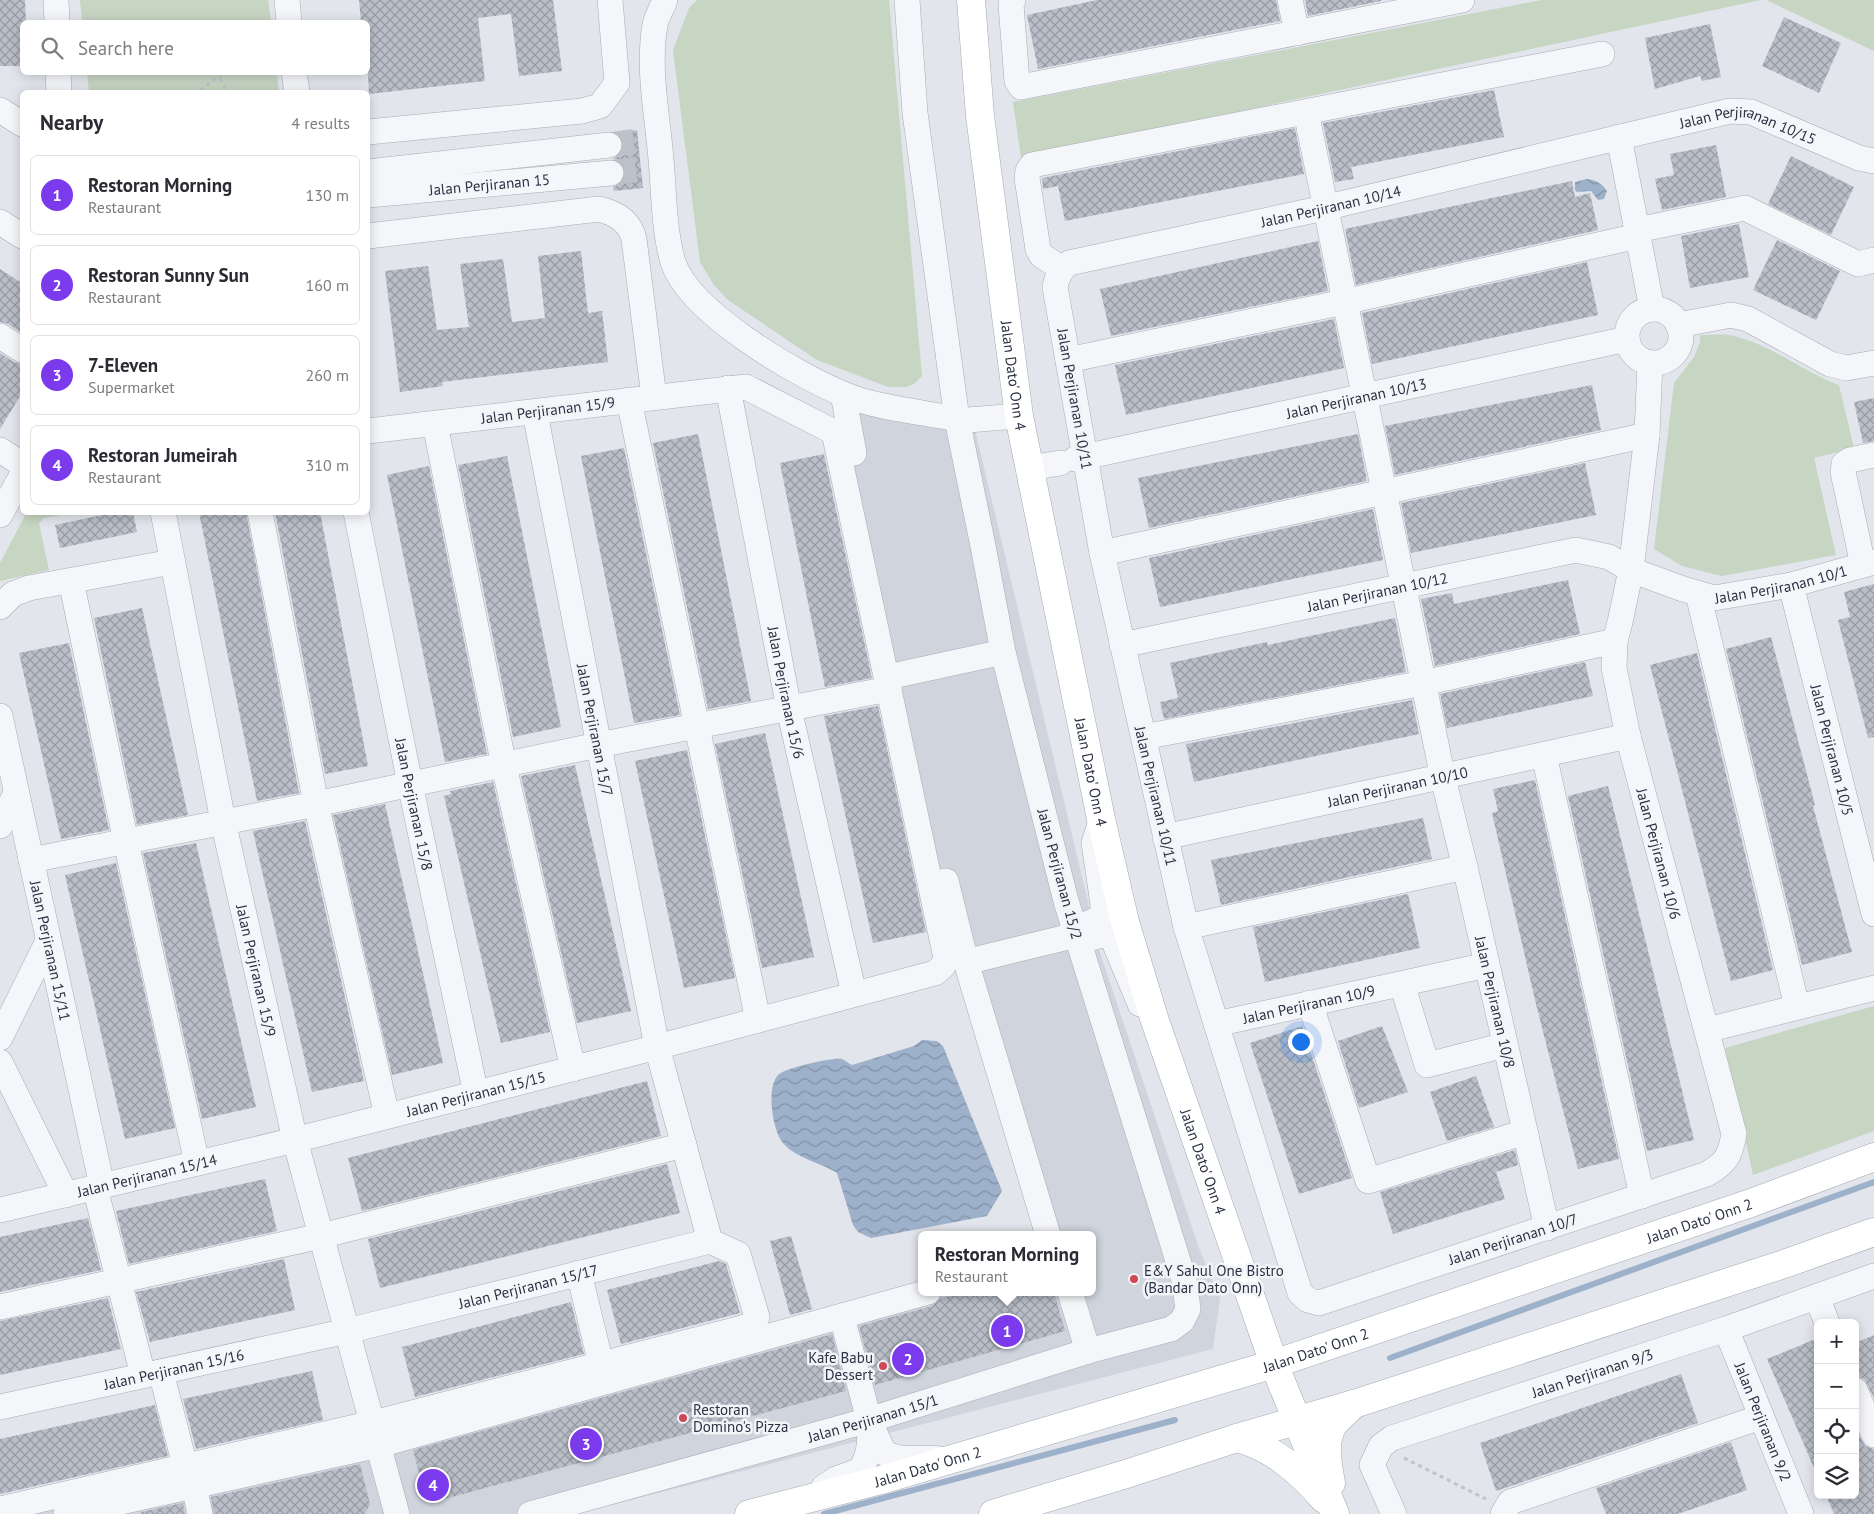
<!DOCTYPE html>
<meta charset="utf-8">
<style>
:root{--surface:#fff;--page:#f2f2f3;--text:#2b2b33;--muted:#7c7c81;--line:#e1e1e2;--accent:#7c3aed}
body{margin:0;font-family:"PT Sans",sans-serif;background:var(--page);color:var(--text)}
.controls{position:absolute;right:15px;bottom:15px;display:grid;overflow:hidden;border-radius:8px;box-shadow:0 2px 12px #0003}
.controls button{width:45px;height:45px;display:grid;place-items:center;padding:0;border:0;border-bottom:1px solid var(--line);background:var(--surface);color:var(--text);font:25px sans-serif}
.you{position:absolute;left:1300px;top:1041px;width:18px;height:18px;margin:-12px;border:4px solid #fff;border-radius:50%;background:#1a73e8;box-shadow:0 0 0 8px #1a73e833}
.badge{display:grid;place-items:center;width:32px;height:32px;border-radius:50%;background:var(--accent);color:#fff;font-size:16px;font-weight:700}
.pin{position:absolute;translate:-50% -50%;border:2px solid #fff;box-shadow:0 1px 5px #0006}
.popup{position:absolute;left:918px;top:1231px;width:178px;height:65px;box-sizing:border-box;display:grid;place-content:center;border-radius:8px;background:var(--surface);filter:drop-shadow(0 1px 4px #0005);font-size:16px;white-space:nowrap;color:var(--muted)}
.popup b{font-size:19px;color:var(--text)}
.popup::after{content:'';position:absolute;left:50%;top:100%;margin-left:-10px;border:10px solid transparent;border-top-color:var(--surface)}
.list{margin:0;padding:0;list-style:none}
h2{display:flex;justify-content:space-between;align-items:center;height:65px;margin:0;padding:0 20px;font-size:21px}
h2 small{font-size:16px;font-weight:400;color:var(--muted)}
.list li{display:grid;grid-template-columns:32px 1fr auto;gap:15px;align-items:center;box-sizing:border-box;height:80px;margin:0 10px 10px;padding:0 10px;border:1px solid var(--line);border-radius:8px}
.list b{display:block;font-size:19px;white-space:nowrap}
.list p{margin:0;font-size:16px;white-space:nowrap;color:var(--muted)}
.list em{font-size:16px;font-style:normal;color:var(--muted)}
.icon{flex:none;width:28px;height:28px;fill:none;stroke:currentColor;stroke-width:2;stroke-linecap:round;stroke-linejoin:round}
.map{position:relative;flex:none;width:1874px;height:1514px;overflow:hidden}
.search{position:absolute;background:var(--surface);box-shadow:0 2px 12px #0003;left:20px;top:20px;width:350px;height:55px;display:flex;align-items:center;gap:12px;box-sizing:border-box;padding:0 18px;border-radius:8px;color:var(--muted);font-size:19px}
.panel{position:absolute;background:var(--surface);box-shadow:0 2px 12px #0003;left:20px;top:90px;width:350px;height:425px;border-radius:8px}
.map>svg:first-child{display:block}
.built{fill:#d0d4dd}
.green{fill:#c7d5c3}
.water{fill:url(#water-waves)}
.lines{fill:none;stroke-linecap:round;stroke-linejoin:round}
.stream{stroke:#9eb1ca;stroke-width:6}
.building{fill:url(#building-cross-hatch)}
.minor-tunnel{stroke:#bdc1c9;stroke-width:25;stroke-dasharray:25 12;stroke-linecap:butt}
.minor-casing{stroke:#a7acb5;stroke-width:26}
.major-casing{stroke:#a2a9b6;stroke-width:29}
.path{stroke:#c0c3ca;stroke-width:3;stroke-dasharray:4 4;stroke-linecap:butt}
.minor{stroke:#f5f6f9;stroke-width:25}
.major{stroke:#fff;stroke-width:28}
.poi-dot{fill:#cf4857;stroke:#f2f4f8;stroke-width:2}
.labels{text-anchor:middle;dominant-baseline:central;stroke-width:5;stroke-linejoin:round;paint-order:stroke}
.street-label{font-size:15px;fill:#2a3243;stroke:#f2f4f8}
.poi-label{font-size:15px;fill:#2a3243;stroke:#f2f4f8;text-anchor:start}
</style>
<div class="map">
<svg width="1874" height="1514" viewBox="0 0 1874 1514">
<defs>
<pattern id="water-waves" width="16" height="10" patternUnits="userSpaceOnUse" patternTransform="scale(1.25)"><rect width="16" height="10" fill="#9eb1ca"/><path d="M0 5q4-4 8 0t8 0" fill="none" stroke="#8191a6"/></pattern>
<pattern id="building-cross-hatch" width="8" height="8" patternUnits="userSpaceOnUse" patternTransform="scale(1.25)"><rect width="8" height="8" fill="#b9bec8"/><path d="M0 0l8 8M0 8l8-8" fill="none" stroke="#979ba4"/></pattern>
</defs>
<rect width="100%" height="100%" fill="#e2e5eb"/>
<path class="built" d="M835,407L974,426L1101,956L1200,1251L1220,1299L1213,1349L577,1514H8L922,1292H1092V1235H1041L963,977Z"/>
<g class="green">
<path d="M80,0H268L271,22H82Z"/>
<path d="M697,0H889L922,376L914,384L906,387H888L817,360L728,300L714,285L700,262L673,50L689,8Z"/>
<path d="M1542,0H1761L1021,158L1013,102Z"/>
<path d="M1766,0H1874V51Z"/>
<path d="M87,73H277L279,92H89Z"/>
<path d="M1700,335C1711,335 1727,333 1738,337C1774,347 1804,372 1839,385L1854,448L1814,458L1836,555L1722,576L1682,566L1654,549L1674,383L1694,357L1700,342Z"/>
<path d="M27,512L73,513L44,518L39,523L49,570L0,581V563Z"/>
<path d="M1874,1006V1131L1753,1175L1725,1048Z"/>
</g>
<g class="water">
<path d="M1587,179C1596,180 1602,183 1607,191L1604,199L1598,200L1591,191L1577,192L1575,190V182Z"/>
<path d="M922,1040L937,1041L943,1046L1002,1191L987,1216L871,1238L858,1232L853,1225L837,1173C820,1162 797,1159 783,1143C773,1132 765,1086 779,1074C787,1068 832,1057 842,1059C845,1060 849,1064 852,1065L914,1046Z"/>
</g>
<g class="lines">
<g class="stream">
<path d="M1390,1358L1874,1182"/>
<path d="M824,1514L1175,1420"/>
</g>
</g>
<g class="building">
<path d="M0,0H25L26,22H22V66H0Z"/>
<path d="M359,0H553L562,71L519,76L511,14L478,18L485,81L369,94L368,76V22H361Z"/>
<path d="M1097,0H1276L1280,21L1038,69L1027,15Z"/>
<path d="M1305,0H1381V1L1308,16Z"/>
<path d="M1784,17L1841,43L1819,93L1762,66Z"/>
<path d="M1710,24L1721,77L1702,81L1700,76L1655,89L1645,38Z"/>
<path d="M1494,90L1504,137L1351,167L1354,179L1335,182L1323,123Z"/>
<path d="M1295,128L1304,174L1065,221L1058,186L1043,189L1042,178Z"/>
<path d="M637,130L643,188L614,191L613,187L620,184L624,179L625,172L622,164L617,160L612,159L618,156L622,151L623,144L621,137L615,132Z"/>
<path d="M1716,145L1726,197L1662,210L1655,179L1674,175L1670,154Z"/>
<path d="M1791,156L1854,187L1831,235L1768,204Z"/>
<path d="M1572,181L1575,197L1590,193L1598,230L1356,285L1345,229Z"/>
<path d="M1739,224L1749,277L1690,288L1681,236Z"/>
<path d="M1777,240L1840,271L1816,320L1753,290Z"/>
<path d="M1318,241L1328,291L1111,336L1100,289Z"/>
<path d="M581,251L588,313L602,311L608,362L442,382L443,386L400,392L385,271L428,266L437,330L469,327L460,264L503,259L512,322L545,318L538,256Z"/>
<path d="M1587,262L1598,315L1372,364L1362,313Z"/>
<path d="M0,269L22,283V333L8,324L0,322Z"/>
<path d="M1334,319L1344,368L1126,415L1115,365Z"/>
<path d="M0,353L14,362L22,364V393L0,429Z"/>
<path d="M1592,385L1601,430L1395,475L1385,426Z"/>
<path d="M1874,398V441L1863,443L1854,402Z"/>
<path d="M698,434L751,701L708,709L653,443Z"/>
<path d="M1358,434L1367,481L1149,528L1138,478Z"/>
<path d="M624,448L680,715L634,723L581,456Z"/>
<path d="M824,454L872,678L825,687L780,463Z"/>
<path d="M507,456L561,727L513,737L458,465Z"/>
<path d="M1585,463L1596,515L1411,553L1401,503Z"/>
<path d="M429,466L487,754L445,762L387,475Z"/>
<path d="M1373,509L1383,560L1160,607L1149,558Z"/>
<path d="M116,512H133L137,532L60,548L55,525Z"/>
<path d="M199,512H246L299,793L257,801Z"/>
<path d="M275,512H320L368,766L325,774Z"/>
<path d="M1568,580L1580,634L1435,666L1421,599L1452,593L1454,604Z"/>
<path d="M1874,584V737L1868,738L1838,620L1850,617L1844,592Z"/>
<path d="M142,608L188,815L137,825L94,618Z"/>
<path d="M1395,618L1406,672L1164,719L1160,702L1178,698L1170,663L1267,642L1268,645Z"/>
<path d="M1771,637L1815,805L1813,806L1852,952L1802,965L1726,649Z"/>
<path d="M69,643L109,830L61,839L19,653Z"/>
<path d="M1697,653L1773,970L1731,981L1650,665Z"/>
<path d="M1585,662L1593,696L1447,728L1440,694Z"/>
<path d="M1412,700L1419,734L1194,782L1186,744Z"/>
<path d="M878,706L926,932L873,943L824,716Z"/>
<path d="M765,733L814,957L762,968L715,744Z"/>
<path d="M687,750L735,978L684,988L635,761Z"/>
<path d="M575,765L631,1011L577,1023L521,776Z"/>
<path d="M1535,780L1619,1159L1578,1169L1535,1000L1492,813L1498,811L1493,789Z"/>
<path d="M493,782L550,1032L501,1043L444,796L451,794L450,791Z"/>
<path d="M1608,786L1694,1140L1647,1151L1568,796Z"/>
<path d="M385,804L443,1063L392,1075L333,815Z"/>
<path d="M1423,818L1432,859L1221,905L1211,860Z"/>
<path d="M305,821L364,1081L312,1092L253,831Z"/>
<path d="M196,843L256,1107L202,1119L143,853Z"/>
<path d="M116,863L175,1128L125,1139L65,875Z"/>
<path d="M1408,894L1420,948L1265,982L1253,927Z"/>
<path d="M1302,1026L1352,1178L1299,1194L1250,1043Z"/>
<path d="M1382,1026L1408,1092L1359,1108L1338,1041Z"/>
<path d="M1476,1076L1494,1127L1447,1141L1430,1092Z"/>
<path d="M647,1081L661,1136L362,1211L348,1158Z"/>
<path d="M1515,1150L1518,1165L1496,1172L1505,1199L1393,1234L1380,1192Z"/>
<path d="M667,1164L680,1213L380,1288L368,1239Z"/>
<path d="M265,1179L277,1231L129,1264L116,1211Z"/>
<path d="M88,1218L101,1270L0,1292V1237Z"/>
<path d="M791,1236L812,1309L790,1315L770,1241Z"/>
<path d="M284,1259L295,1310L150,1342L136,1292Z"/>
<path d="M719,1261L726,1264L740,1313L621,1344L607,1290Z"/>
<path d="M963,1292H1054L1065,1331L875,1385L859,1326L932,1306L940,1299Z"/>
<path d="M108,1298L121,1349L0,1375V1321Z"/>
<path d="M571,1302L584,1354L415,1397L402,1347Z"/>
<path d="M832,1334L846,1391L437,1501L424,1492L413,1450Z"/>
<path d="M1874,1335V1398L1864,1379L1855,1376V1343Z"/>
<path d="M1818,1338V1477L1767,1359Z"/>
<path d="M312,1371L323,1420L196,1449L183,1399Z"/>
<path d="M1681,1374L1698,1423L1496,1491L1480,1443Z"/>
<path d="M155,1405L168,1456L0,1494V1439Z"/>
<path d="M1855,1428L1865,1446L1874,1449V1514H1834L1826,1495H1855Z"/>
<path d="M1731,1442L1747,1490L1678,1514H1606L1596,1488Z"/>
<path d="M360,1464L370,1504L365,1514H214L211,1497Z"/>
<path d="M183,1503L185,1514H141V1512Z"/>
</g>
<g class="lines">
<g class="minor-tunnel">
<path d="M609,145L638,141"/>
<path d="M611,173L641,169"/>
</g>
<g class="minor-casing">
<g id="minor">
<path d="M56,0L57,22"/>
<path d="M287,0L289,22"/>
<path d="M665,0C662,8 657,16 655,25C648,66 656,107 660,149C664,183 663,229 673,262C689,312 795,374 843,394C876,408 922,412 957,419L968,420L1019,416"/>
<path d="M1013,0L1011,5L1017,81L1021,87L1462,0"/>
<path d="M1290,0L1297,33"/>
<path d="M58,72L59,92"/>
<path d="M294,72L297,92"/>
<path d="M0,110L22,124"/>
<path id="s1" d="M1306,112L1443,778L1465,867L1547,1228"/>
<path d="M368,132L582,111L600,106L617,83L610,0"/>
<path d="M1619,137L1652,309"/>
<path d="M368,172L609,145"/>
<path id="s2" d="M368,195L611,173"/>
<path d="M0,222L22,236"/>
<path d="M1637,230L1745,208L1858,264L1874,260"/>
<path d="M368,236L599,209C616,213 630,222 634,239L654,397"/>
<path d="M1062,269L1041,255L1038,249L1027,178L1028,171L1032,165L1602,54"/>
<circle cx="1654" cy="336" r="27"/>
<path d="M1678,325L1731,315L1748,319L1830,364L1846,368L1874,363"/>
<path d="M0,336L22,350"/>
<path d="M1068,360L1344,302L1638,236"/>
<path id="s3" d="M1650,363L1647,435L1631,570L1620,622L1615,641L1614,668L1628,736L1734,1134C1730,1156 1727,1162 1707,1174L1319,1303L1308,1300L1300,1293L1186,927L1102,553L1055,287C1057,277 1060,270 1069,263L1324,208L1730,111L1751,112L1859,158L1874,161"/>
<path id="s4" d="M728,388L789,709L854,994"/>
<path d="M843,394L854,453"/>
<path d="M629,400L758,1020"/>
<path d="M435,424L504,766L573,1069"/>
<path d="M0,450L22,464"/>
<path id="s5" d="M1075,459L1627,339"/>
<path d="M1030,468L1060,463"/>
<path id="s6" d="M163,512L223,821L295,1140L397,1514"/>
<path d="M260,512L316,804L387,1116"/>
<path id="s7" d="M356,512L410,784L476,1094"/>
<path d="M0,515L22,475"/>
<path d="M1102,553L1647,435"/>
<path d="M1863,565L1843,472L1844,464L1850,460L1874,455"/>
<path d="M71,581L126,842L197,1163"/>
<path id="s8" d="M1791,585L1874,914"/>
<path d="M1698,594L1797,1007"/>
<path d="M0,607L13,594L29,588L172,562"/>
<path id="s9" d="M1122,645L1576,550L1609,557L1631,570L1683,589L1714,598L1791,585L1874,562"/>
<path d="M897,675L1003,652"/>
<path id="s10" d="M0,716L102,1186"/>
<path d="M1144,737L1423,683L1615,641"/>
<path d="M1544,755L1642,1196"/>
<path d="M0,826L16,793"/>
<path id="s11" d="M1165,837L1628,736"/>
<path d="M31,860L316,804L598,745L889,689"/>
<path d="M946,881L966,962L1048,1235"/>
<path d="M1186,927L1465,867"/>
<path d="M1074,929L1098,919L1103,914V904L1094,843L1101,821"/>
<path d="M1078,942L1105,934L1112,937L1140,1004"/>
<path d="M966,962L1076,935"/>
<path d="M1402,984L1427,1065L1505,1045"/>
<path d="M1310,1003L1368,1181L1525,1132"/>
<path id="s12" d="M1216,1024L1487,965"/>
<path d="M1707,1030L1874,988"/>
<path d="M0,1038L48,941"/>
<path d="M0,1062L66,1195"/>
<path d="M95,1188L143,1375"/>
<path id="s13" d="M0,1210L295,1140L657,1047L935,973L943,966L946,958L834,432L746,387L368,431"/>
<path d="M579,1273L601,1364"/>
<path d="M1070,1292L1088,1351"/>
<path d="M1817,1297L1827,1323"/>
<path d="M0,1307L321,1236L684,1145"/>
<path d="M842,1317L869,1420L884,1453C904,1463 918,1456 940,1459"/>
<path id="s14" d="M1726,1329L1801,1514"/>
<path d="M161,1372L185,1466"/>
<path d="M1855,1390L1874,1435"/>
<path id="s15" d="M0,1407L347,1331L710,1241"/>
<path d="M194,1485L200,1514"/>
<path d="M824,1487L836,1479L861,1470C869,1454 871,1443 869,1425"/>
<path d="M0,1509L373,1423L738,1329C747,1326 754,1326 757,1317L738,1254L710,1241L657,1047L535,413"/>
<path d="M66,1514L379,1445L928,1292"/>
<path id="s16" d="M530,1514L869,1420L1088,1351L1171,1329L1182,1321L1188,1309L1184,1280L1066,901L1003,652L983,546L957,419L915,113L907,0"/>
<path id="s17" d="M1394,1514L1372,1465L1381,1446L1392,1438L1726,1329L1874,1276"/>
<path d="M1503,1514L1510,1502L1761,1417"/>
</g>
</g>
<g class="major-casing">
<g id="major">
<path id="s18" d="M971,0L980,116L1019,416L1101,819L1125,922L1155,1021L1274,1364L1335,1514"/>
<path d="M1237,1438C1273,1447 1300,1472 1324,1499"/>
<path d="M1331,1483C1328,1466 1323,1444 1332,1427C1336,1419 1348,1411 1354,1404"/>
<path id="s19" d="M749,1514L881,1480L1274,1364L1751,1203L1874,1157"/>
<path d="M993,1514L1126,1474L1237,1438L1354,1404L1784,1264L1874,1232"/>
</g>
</g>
<g class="path">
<path d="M220,78L227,92"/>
<path d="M192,92L200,90L225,72"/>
<path d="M1404,1458L1486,1499"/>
</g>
<use href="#minor" class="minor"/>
<use href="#major" class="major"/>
</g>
<g class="poi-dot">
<circle cx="1134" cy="1279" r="5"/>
<circle cx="883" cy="1366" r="5"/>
<circle cx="683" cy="1418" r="5"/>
</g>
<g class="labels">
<g class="street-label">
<text stroke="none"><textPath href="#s3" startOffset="3034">Jalan Perjiranan 10/15</textPath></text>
<text stroke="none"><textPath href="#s2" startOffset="122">Jalan Perjiranan 15</textPath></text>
<text stroke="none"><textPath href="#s3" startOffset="2604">Jalan Perjiranan 10/14</textPath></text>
<text stroke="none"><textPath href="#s18" startOffset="378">Jalan Dato' Onn 4</textPath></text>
<text transform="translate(1075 399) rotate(80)">Jalan Perjiranan 10/11</text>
<text stroke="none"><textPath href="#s5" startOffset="288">Jalan Perjiranan 10/13</textPath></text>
<text transform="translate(548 410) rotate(-7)">Jalan Perjiranan 15/9</text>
<text stroke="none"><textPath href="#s9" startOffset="679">Jalan Perjiranan 10/1</textPath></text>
<text stroke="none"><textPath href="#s9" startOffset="261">Jalan Perjiranan 10/12</textPath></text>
<text stroke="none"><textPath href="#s4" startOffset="310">Jalan Perjiranan 15/6</textPath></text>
<text transform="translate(595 730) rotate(79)">Jalan Perjiranan 15/7</text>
<text stroke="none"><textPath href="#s8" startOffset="170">Jalan Perjiranan 10/5</textPath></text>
<text stroke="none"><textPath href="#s18" startOffset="782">Jalan Dato' Onn 4</textPath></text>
<text stroke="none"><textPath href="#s11" startOffset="238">Jalan Perjiranan 10/10</textPath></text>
<text transform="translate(1156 796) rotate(77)">Jalan Perjiranan 10/11</text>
<text stroke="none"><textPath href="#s7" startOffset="298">Jalan Perjiranan 15/8</textPath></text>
<text stroke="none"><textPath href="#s3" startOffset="499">Jalan Perjiranan 10/6</textPath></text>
<text transform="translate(1060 874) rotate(75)">Jalan Perjiranan 15/2</text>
<text stroke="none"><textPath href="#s10" startOffset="240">Jalan Perjiranan 15/11</textPath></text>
<text stroke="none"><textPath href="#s6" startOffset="468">Jalan Perjiranan 15/9</textPath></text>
<text stroke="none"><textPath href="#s1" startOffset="910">Jalan Perjiranan 10/8</textPath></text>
<text stroke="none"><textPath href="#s12" startOffset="95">Jalan Perjiranan 10/9</textPath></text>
<text stroke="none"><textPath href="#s13" startOffset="490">Jalan Perjiranan 15/15</textPath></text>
<text stroke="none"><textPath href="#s18" startOffset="1188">Jalan Dato' Onn 4</textPath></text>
<text stroke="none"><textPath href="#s13" startOffset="151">Jalan Perjiranan 15/14</textPath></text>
<text stroke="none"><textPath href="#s19" startOffset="995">Jalan Dato' Onn 2</textPath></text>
<text transform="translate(1513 1239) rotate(-18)">Jalan Perjiranan 10/7</text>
<text stroke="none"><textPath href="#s15" startOffset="542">Jalan Perjiranan 15/17</textPath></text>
<text stroke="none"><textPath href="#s19" startOffset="590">Jalan Dato' Onn 2</textPath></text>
<text stroke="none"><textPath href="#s15" startOffset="178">Jalan Perjiranan 15/16</textPath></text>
<text stroke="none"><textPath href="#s17" startOffset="299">Jalan Perjiranan 9/3</textPath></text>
<text stroke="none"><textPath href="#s16" startOffset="356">Jalan Perjiranan 15/1</textPath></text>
<text stroke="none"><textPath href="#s14" startOffset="100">Jalan Perjiranan 9/2</textPath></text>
<text stroke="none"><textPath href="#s19" startOffset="185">Jalan Dato' Onn 2</textPath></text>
</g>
<g class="poi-label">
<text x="1144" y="1270">E&amp;Y Sahul One Bistro<tspan x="1144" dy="17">(Bandar Dato Onn)</tspan></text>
<text x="873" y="1357" text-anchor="end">Kafe Babu<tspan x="873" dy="17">Dessert</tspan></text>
<text x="693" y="1409">Restoran<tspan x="693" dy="17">Domino's Pizza</tspan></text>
</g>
</g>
</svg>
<div class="controls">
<button>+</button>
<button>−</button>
<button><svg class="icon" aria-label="locate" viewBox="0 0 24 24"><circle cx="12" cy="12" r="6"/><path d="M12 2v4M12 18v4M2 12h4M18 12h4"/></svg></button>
<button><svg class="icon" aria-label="layers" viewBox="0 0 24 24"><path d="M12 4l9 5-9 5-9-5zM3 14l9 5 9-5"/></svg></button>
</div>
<div class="you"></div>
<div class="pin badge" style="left:1007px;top:1331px">1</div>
<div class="popup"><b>Restoran Morning</b>Restaurant</div>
<div class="pin badge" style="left:908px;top:1359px">2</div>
<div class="pin badge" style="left:586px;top:1444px">3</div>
<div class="pin badge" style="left:433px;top:1485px">4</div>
<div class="search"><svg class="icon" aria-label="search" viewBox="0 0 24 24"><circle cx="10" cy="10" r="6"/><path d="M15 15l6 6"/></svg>Search here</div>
<section class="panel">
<h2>Nearby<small>4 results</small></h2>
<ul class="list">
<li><span class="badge">1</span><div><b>Restoran Morning</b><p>Restaurant</p></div><em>130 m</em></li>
<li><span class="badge">2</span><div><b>Restoran Sunny Sun</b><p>Restaurant</p></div><em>160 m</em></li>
<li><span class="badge">3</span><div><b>7-Eleven</b><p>Supermarket</p></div><em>260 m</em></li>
<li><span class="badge">4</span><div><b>Restoran Jumeirah</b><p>Restaurant</p></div><em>310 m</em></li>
</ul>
</section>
</div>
